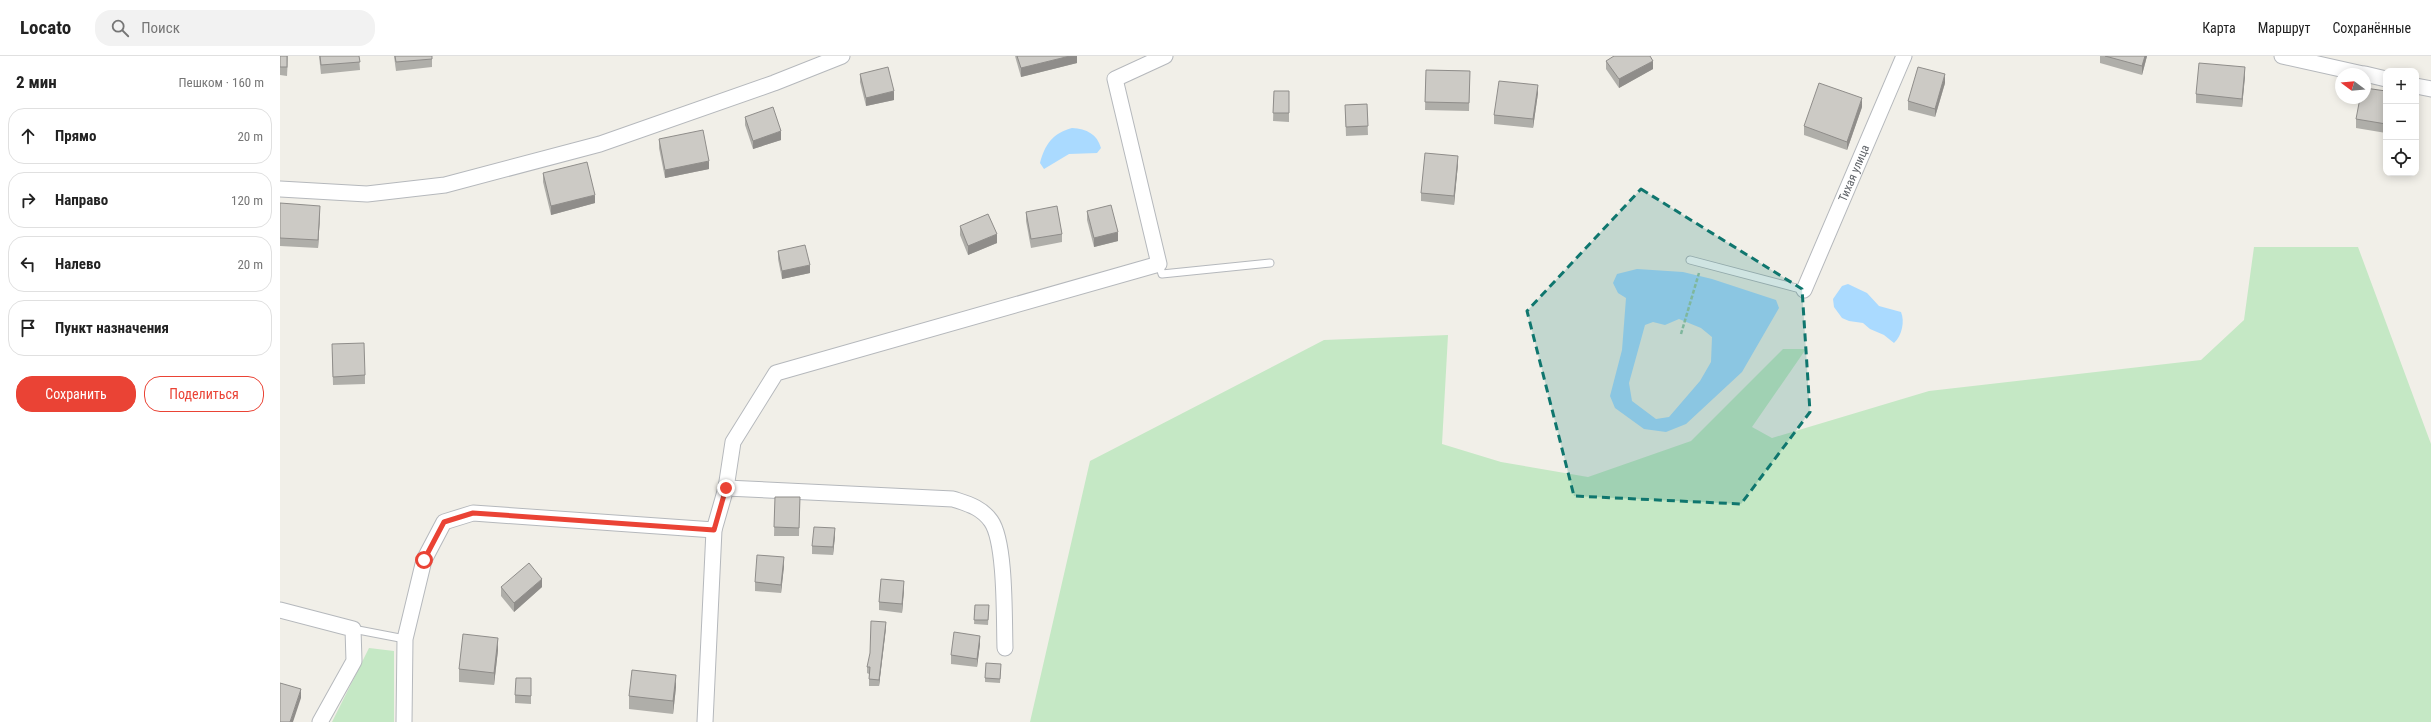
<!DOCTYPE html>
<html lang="ru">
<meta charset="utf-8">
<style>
:root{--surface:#fff;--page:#f2f2f2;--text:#222;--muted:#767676;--line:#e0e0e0;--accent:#ea4335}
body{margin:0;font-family:"Roboto Condensed",sans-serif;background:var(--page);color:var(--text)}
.controls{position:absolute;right:12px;top:12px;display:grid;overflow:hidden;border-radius:8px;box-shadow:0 2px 10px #0003}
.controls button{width:36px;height:36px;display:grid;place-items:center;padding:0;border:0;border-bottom:1px solid var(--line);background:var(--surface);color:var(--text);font:20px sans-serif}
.compass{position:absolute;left:2055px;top:12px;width:36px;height:36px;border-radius:50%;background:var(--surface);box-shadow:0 2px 10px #0003;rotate:286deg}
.stop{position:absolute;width:12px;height:12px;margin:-9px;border:3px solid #ea4335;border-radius:50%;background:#fff}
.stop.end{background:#ea4335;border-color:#fff;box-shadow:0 1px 4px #0008}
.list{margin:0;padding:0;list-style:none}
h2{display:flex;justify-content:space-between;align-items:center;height:52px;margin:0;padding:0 16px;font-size:17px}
h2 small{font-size:13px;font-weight:400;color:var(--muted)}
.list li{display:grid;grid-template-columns:26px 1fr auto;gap:12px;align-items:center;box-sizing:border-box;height:56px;margin:0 8px 8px;padding:0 8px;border:1px solid var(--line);border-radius:16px}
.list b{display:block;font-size:15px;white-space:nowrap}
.list em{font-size:13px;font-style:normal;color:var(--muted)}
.actions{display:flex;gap:8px;padding:12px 16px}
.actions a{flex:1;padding:9px 0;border:1px solid var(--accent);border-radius:16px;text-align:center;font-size:14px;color:var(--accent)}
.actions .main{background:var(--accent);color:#fff}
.icon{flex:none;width:22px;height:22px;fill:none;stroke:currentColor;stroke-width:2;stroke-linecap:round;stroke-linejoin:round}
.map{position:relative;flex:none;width:2151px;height:666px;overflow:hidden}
header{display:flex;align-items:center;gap:24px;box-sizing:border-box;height:56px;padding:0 20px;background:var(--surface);border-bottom:1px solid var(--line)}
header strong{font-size:19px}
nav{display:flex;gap:22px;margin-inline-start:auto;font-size:14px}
.search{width:280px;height:36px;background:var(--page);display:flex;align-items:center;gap:10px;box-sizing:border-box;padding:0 14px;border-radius:16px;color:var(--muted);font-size:15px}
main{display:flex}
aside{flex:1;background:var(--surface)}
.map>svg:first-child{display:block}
.green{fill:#c5e8c5}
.water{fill:#aadaff;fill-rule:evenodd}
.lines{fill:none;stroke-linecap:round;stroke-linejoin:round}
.lane-casing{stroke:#b5b8bc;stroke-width:9}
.street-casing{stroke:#b5b8bc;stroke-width:17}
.path{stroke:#9cc7a9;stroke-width:2.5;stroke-dasharray:4 2;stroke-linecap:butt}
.lane{stroke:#fff;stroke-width:7}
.street{stroke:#fff;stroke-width:15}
.wall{fill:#afaea9}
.shaded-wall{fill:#8f8d8a}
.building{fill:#cccac5;stroke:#8f8d8a}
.route{stroke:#ea4335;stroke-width:5}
.marked{fill:#0f766e;fill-opacity:0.2;stroke:#0f766e;stroke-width:3;stroke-dasharray:8 5;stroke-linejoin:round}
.labels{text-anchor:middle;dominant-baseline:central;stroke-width:3;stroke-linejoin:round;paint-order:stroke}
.street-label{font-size:12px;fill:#5f6368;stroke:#fff}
</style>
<header>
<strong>Locato</strong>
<div class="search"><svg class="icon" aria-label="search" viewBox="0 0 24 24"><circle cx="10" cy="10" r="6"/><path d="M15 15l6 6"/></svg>Поиск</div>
<nav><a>Карта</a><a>Маршрут</a><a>Сохранённые</a></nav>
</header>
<main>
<aside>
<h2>2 мин<small>Пешком · 160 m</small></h2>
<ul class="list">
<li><svg class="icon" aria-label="ahead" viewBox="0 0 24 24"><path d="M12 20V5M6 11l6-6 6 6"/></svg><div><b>Прямо</b></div><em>20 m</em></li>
<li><svg class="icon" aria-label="right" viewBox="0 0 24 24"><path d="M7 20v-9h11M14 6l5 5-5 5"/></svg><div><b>Направо</b></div><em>120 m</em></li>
<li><svg class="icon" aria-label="left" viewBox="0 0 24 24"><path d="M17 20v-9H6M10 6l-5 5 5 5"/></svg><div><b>Налево</b></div><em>20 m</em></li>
<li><svg class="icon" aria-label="arrive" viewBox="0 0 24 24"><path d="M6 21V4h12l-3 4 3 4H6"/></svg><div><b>Пункт назначения</b></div></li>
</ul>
<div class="actions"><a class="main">Сохранить</a><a>Поделиться</a></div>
</aside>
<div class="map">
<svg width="2151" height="666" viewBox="0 0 2151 666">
<rect width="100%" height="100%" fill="#f1efe8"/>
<g class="green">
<path d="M1974,191H2078L2151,388V666H750L810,405L1044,284L1168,279L1162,388L1221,406L1308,421L1411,385L1503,293H1526L1472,371L1492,382L1649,335L1921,304L1964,264Z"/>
<path d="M89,592L114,595V666H52Z"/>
</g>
<g class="water">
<path d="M792,72C807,73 817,78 821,92L817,97L789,98L764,113L760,107C765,88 773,77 792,72Z"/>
<path d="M1357,213L1403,216L1432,223L1496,244L1499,252L1462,316L1406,368L1386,376L1364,373L1335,352L1330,340L1342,294L1346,242L1338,237L1333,227L1337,218ZM1399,263L1421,272L1432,281L1431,306L1420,325L1389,361L1376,363L1352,345L1349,327L1365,269L1373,266L1385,269Z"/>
<path d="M1568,228L1587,237L1599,250L1621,256C1625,265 1622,280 1614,287L1604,279L1590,273L1583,267L1569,265L1562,262L1554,251L1553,243L1562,230Z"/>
</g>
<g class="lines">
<g class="lane-casing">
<g id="lane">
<path d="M1410,204L1524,234"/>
<path d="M879,208L882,218L990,207"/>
<path d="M73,573L125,583"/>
</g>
</g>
<g class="street-casing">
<g id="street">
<path d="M2002,0L2083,18"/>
<path d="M2085,18L2106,23"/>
<path d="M2136,30L2151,33"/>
<path d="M0,133L87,138L165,129L320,88L494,27L562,0"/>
<path id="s1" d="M1524,234L1624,0"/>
<path d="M446,432L673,443C688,448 701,451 711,465C726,486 724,564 725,592"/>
<path d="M0,554L73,573L74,605L40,666"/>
<path d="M124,666L125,583L144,504L164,466L193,457L434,474"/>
<path d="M425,666L434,474L446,432L453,386L496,317L879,208L835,23L885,0"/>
</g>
</g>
<path class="path" d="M1401,278L1419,217"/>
<use href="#lane" class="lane"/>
<use href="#street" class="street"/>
</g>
<g class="wall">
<path d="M0,0H8L7,20L0,19Z"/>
<path d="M39,0H79L80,14L41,18Z"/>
<path d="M114,0H152V11L116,15Z"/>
<path d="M735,0H797V7L741,21Z"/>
<path d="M1820,0H1867L1862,19L1820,7Z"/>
<path d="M1326,5L1373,13L1339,32L1326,13Z"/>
<path d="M1146,14L1190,15L1189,55L1145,54Z"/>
<path d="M580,18L614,44L586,50L580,26Z"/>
<path d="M1965,20L1962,51L1916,47V38Z"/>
<path d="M1665,27L1655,61L1628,54V45Z"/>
<path d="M994,35H1009V66L993,65Z"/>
<path d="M2106,35V77L2076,72V63Z"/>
<path d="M1258,37L1253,72L1214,68V59Z"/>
<path d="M1087,48L1088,79L1066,80L1065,49Z"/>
<path d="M1582,51L1567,94L1524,79V70Z"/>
<path d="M465,61L501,84L473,93L465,69Z"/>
<path d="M379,83L429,113L385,122L379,92Z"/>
<path d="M1178,108L1174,149L1141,145V137Z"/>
<path d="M263,117L315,147L271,159L263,126Z"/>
<path d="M0,147L40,158L38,192L0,190Z"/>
<path d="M807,155L838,185L814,191L807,164Z"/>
<path d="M746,156L782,178V186L751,192L746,165Z"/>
<path d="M680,170L717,187L688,199L680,179Z"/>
<path d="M498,195L530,217L502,223L498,203Z"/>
<path d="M52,296L85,319V328L53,329Z"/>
<path d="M495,441H520L519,480H494Z"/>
<path d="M555,480L553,499L532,498V490Z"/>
<path d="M504,510L501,537L475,535V526Z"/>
<path d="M221,531H262L234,556L221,540Z"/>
<path d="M624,534L622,557L599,554V546Z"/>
<path d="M695,549H709L708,569L694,568Z"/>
<path d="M606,572L599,630H589V618L587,617V611Z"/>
<path d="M700,588L697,611L671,608V599Z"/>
<path d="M218,594L214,629L179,626V613Z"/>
<path d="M721,612L720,627L705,626V622Z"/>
<path d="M251,631V648L235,647V639Z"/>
<path d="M396,631L393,658L349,653V640Z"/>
</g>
<g class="shaded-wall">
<path d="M790,0H797V7L741,21V12Z"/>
<path d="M1865,0H1867L1862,19V10Z"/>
<path d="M1373,5V13L1339,32V23Z"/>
<path d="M1965,11V20L1962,51V43Z"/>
<path d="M1665,18V27L1655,61V53Z"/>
<path d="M1258,29V37L1253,72V63Z"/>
<path d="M614,35V44L586,50V42Z"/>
<path d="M1582,42V51L1567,94V86Z"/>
<path d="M501,75V84L473,93V85Z"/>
<path d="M1178,100V108L1174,149V140Z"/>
<path d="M429,105V113L385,122V114Z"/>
<path d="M315,139V147L271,159V150Z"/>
<path d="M40,150V158L38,192V184Z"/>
<path d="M838,176V185L814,191V182Z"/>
<path d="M717,178V187L688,199V190Z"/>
<path d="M530,209V217L502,223V215Z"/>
<path d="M555,472V480L553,499V491Z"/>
<path d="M504,501V510L501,537V529Z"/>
<path d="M262,523V531L234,556V547Z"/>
<path d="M624,525V534L622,557V548Z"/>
<path d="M606,566V572L599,630V624Z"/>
<path d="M700,580V588L697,611V603Z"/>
<path d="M218,582V594L214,629V617Z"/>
<path d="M396,619V631L393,658V645Z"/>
<path d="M21,633V642L13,666H10Z"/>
</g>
<g class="building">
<rect x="0" y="0" width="7" height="11"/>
<path d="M40,0H79L80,6L41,9Z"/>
<path d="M115,0H152V3L116,6Z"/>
<path d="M737,0H790L741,12Z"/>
<path d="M1334,0H1370L1373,5L1339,23L1326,5Z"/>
<path d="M1825,0H1865L1862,10Z"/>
<path d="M1919,7L1965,11L1962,43L1916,38Z"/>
<path d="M608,11L614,35L586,42L580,18Z"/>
<path d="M1638,11L1665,18L1655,53L1628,45Z"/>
<path d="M1146,14L1190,15L1189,47L1145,46Z"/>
<path d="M1219,25L1258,29L1253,63L1214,59Z"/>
<path d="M1539,27L1582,42L1567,86L1524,70Z"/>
<path d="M2085,32L2106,35V68L2076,63L2080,42H2085Z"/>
<path d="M994,35H1009V57H993Z"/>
<path d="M1087,48L1088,70L1066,71L1065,49Z"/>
<path d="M493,51L501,75L473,85L465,61Z"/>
<path d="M423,74L429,105L385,114L379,83Z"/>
<path d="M1145,97L1178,100L1174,140L1141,137Z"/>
<path d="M307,106L315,139L271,150L263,117Z"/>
<path d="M0,147L40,150L38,184L0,182Z"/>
<path d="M831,149L838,176L814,182L807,155Z"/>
<path d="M777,150L782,178L751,183L746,156Z"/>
<path d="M708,158L717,178L688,190L680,170Z"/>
<path d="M525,189L530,209L502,215L498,195Z"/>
<path d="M84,287L85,319L53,321L52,288Z"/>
<path d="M495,441H520L519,472L494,471Z"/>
<path d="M534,471L555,472L553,491L532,490Z"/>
<path d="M477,499L504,501L501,529L475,526Z"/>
<path d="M249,507L262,523L234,547L221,531Z"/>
<path d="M601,523L624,525L622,548L599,546Z"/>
<path d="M695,549H709L708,564H694Z"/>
<path d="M591,565L606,566L599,624L589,623L590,611H587L590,597Z"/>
<path d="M674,576L700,580L697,603L671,599Z"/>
<path d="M183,578L218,582L214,617L179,613Z"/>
<path d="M706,607L721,608L720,623L705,622Z"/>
<path d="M352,614L396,619L393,645L349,640Z"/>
<path d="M236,622H251V640L235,639Z"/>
<path d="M0,627L21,633L10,666H0Z"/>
</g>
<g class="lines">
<path class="route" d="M144,504L164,466L193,457L434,474L446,432"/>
</g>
<path class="marked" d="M1361,133L1522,233L1530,356L1461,448L1294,440L1247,255Z"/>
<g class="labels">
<g class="street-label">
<text stroke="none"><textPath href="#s1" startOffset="127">Тихая улица</textPath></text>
</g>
</g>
</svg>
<div class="controls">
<button>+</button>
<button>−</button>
<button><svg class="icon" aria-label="locate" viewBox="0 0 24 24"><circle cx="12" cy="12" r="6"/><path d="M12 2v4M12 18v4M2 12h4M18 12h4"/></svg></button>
</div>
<svg class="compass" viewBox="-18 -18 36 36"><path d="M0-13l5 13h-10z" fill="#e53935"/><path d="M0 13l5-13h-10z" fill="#767676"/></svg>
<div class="stop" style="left:144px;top:504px"></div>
<div class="stop end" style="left:446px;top:432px"></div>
</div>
</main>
